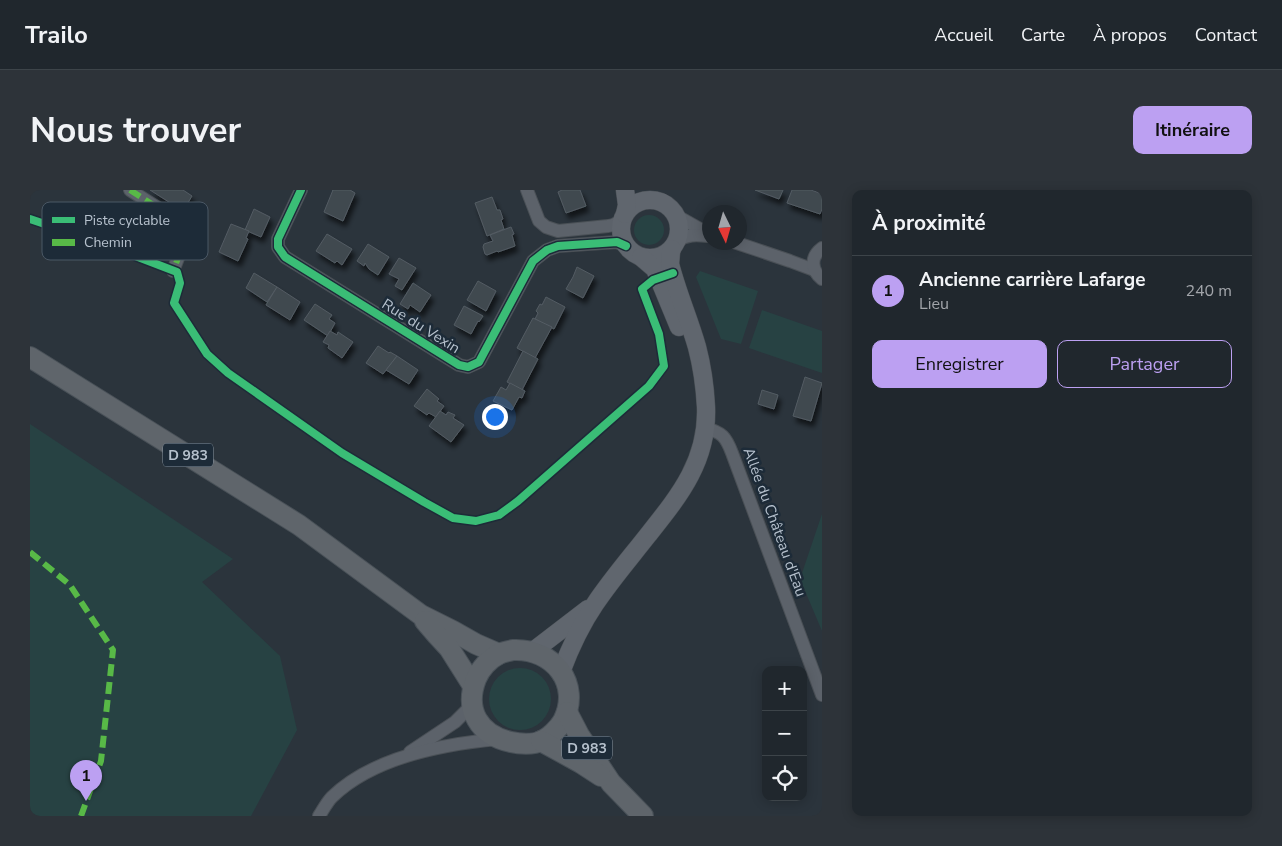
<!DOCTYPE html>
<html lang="fr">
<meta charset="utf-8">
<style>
:root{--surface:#20272d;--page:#2d3339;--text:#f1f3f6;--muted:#a2a5aa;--line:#3d4449;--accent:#bca0f2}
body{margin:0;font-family:"Nunito Sans",sans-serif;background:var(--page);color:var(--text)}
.controls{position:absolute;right:15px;bottom:15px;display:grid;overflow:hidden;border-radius:10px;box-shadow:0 2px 12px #0003}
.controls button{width:45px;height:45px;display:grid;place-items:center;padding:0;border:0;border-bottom:1px solid var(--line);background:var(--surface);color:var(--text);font:25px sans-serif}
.compass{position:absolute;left:672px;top:15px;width:45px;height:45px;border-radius:50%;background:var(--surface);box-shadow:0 2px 12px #0003;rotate:175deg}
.you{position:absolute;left:464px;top:226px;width:18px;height:18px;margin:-12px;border:4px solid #fff;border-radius:50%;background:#1a73e8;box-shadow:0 0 0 8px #1a73e833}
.badge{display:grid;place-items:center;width:32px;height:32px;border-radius:50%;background:var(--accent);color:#111;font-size:16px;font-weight:700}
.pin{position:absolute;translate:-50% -41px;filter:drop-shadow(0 1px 2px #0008)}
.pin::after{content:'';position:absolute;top:26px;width:18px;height:15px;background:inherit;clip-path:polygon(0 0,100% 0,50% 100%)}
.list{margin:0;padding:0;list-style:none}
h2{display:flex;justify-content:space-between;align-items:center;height:65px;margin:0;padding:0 20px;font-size:21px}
h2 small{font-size:16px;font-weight:400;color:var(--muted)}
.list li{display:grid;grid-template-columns:32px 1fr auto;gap:15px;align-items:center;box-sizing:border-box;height:70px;padding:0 20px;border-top:1px solid var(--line)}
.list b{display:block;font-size:19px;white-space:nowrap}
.list p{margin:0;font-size:16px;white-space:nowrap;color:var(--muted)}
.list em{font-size:16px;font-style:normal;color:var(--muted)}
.actions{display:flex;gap:10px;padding:15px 20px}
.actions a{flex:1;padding:11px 0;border:1px solid var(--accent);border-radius:10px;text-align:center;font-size:18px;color:var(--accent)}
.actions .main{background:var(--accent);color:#111}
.icon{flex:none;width:28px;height:28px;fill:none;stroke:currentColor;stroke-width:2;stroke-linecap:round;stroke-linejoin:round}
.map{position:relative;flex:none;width:792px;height:626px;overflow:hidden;border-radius:10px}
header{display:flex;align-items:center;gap:30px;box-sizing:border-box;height:70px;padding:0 25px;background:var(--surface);border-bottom:1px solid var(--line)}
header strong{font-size:24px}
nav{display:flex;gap:28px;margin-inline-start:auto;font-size:18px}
.intro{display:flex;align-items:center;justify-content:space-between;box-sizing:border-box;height:120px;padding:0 30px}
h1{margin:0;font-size:35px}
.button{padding:12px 22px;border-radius:10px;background:var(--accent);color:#111;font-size:18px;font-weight:700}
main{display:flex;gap:30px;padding:0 30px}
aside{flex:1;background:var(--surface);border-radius:10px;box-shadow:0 2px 12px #0003}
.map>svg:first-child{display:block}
.green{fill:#274243}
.building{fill:#41484f;stroke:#535c63;filter:url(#shadow)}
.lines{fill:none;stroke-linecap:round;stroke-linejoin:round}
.street-casing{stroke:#4a5056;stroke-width:14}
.secondary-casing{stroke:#4a5056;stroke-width:19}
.primary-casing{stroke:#495158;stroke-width:22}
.street{stroke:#5c626a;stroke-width:12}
.secondary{stroke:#60666e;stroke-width:18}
.primary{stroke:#5f656b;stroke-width:20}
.quiet{stroke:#58b947;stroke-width:6;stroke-dasharray:12 6;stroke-linecap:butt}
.cycleway-casing{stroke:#1d2b38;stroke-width:11}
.cycleway{stroke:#3abd76;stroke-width:8}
.labels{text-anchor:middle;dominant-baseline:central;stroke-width:5;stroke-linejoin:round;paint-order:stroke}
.shield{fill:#1d2b38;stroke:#8894a0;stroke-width:1}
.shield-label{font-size:14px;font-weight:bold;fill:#b6c1cd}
.street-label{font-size:15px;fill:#b6c1cd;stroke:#1d2b38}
.key{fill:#1d2b38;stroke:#4b5865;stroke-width:1}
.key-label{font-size:14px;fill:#b6c1cd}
</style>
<header>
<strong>Trailo</strong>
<nav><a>Accueil</a><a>Carte</a><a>À propos</a><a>Contact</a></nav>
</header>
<div class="intro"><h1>Nous trouver</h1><a class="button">Itinéraire</a></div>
<main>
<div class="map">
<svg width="792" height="626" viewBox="0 0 792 626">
<defs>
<filter id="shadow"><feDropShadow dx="3" dy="5.5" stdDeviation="2.5" flood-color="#0009"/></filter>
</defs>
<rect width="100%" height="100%" fill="#2b343c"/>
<g class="green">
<circle cx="619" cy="40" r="15"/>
<path d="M670,81L728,101L711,154L691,149L666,87Z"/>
<path d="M732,120L792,141V183L719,158Z"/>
<path d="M0,234L203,369L172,392L250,466L267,540L221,626H0Z"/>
<path d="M792,324V441L770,389Z"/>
<circle cx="490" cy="509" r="31"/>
</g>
<g class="building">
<path d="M120,0H153L162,6L153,21Z"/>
<path d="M302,0H320L325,3L313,31L294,22L303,0Z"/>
<path d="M532,0H550L556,16L536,23L528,2Z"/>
<path d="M725,0H753L749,9Z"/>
<path d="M762,0H781L792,4V19L790,24L757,13Z"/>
<path d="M462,7L467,20H470L473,29L471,30L474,39L457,46L445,13Z"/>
<path d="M224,19L240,27L231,47L215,40Z"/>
<path d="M201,34L219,41L216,48L218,49L208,71L189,62Z"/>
<path d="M481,37L484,44L482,45L485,56L468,62L467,61L457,65L455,64L453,57L454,54L463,51L460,45Z"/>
<path d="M297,44L322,59L312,75L307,71L305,73L286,61Z"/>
<path d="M338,54L359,67L348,85L339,79L335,73L334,76L327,71Z"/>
<path d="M369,68L386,78L372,100L365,96L369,89L359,84Z"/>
<path d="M547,77L564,86L553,108L536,99L543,87Z"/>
<path d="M224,83L247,97L237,112L216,98Z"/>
<path d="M448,91L466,101L456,121L437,110Z"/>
<path d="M383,93L401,105L390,122L380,115L378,119L370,114Z"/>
<path d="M247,97L270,112L260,130L236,115Z"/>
<path d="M516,107L535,117L524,139L505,129L508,123L506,121L510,114L512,115Z"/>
<path d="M285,114L302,125L299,129L305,133L298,146L274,130Z"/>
<path d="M434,116L453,126L449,132L448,131L441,144L424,135Z"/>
<path d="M503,128L522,137L505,168L487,158Z"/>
<path d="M300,141L307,145L308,142L323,152L312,168L298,158L299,155L293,152Z"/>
<path d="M348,156L359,163L360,162L367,166L353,184L336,173Z"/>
<path d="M493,161L508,169L492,200L477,192Z"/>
<path d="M367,166L388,180L379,194L356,180Z"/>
<path d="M775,187L792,193L781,231L763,226Z"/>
<path d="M480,193L495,201L492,208L489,207L482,220L463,211L471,197L476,200Z"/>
<path d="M397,199L409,209L407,211L414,216L406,227L399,223L397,225L384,216Z"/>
<path d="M732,200L748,205L744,219L728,214Z"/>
<path d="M410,221L416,225L418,222L425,225L423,228L434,235L421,252L399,236Z"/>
</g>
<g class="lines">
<g class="street-casing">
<g id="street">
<path d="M100,0L145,29L153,40L155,50L143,81"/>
<path d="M271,0L248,49V57L255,67L429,175L438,177L449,172L503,71L517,60L528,56L587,52L596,56"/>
<path d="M497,0L509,31L516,37L528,41L578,36L583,35L592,30"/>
<path d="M647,26L679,44"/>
<path d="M647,51C657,44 667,45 678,46"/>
<path d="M704,52L760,71L784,80"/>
<path d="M792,58C780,67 781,80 792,89"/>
<path d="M675,238C692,242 696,247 702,263L792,505"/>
<path d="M380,562L425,532L442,515"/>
<path d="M289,626C293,620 297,612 302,607C343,567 413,554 469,549"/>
</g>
</g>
<g class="secondary-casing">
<g id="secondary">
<circle cx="620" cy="39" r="29"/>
<path d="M595,24L597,15L595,0"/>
<path d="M611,67L625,79L649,137"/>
<path d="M502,462L558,419"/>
<path d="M531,482C540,458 550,436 565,414C581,390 600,368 618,345C649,306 678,271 676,217C675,198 672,176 667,157C659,129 647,102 640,74L641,62L642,59"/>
</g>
</g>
<g class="primary-casing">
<g id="primary">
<path d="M0,167L269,335L391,425L423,441L446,454L469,464"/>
<path d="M395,431L407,445L419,458L443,496"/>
<path d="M483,460C523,458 552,494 533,531C529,538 519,548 511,551C503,555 489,554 481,552C449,545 434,520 446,489C450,479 459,469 469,464C473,462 479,461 483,460Z"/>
<path d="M537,522L549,545L581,593L613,626"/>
<path d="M511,551L551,573L571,586"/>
</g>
</g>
<use href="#street" class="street"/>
<use href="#secondary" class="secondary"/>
<use href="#primary" class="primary"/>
<g class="quiet">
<path d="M100,0L145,29L153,40L155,50L143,81"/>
<path d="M0,362L40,395L83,460L71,571L51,626"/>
</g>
<g class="cycleway-casing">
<g id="cycleway">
<path d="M271,0L248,49V57L255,67L429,175L438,177L449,172L503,71L517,60L528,56L587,52L596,56"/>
<path d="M0,29L74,54L147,82L150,93L144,113L177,164L198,183L312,263L394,312L423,328L446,331L469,325L488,311L619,196L634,176L629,144L612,99L623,90L643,83"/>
</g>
</g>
<use href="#cycleway" class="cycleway"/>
</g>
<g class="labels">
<g class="shield">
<rect x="133" y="253.5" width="50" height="23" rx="4"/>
<rect x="532" y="546.5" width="50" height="23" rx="4"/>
</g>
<g class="shield-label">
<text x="158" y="265">D 983</text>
<text x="557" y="558">D 983</text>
</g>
<g class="street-label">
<text transform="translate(391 136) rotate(32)">Rue du Vexin</text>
<text transform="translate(745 332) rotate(70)">Allée du Château d'Eau</text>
</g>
</g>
<rect x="12" y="12" width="166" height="58" rx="8" class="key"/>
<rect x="22" y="27" width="23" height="6" fill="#3abd76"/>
<rect x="22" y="49" width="23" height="7" fill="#58b947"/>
<g class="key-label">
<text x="54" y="35">Piste cyclable</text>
<text x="54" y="57">Chemin</text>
</g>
</svg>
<div class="controls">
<button>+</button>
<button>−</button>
<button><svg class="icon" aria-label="locate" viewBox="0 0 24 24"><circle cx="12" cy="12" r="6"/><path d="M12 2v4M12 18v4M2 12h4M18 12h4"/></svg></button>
</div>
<svg class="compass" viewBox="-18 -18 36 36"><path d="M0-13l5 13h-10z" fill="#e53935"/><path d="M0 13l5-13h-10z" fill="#a2a5aa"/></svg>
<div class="you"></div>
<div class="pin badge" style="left:56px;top:611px">1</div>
</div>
<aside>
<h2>À proximité<small></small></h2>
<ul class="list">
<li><span class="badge">1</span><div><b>Ancienne carrière Lafarge</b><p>Lieu</p></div><em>240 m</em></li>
</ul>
<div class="actions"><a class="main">Enregistrer</a><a>Partager</a></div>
</aside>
</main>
